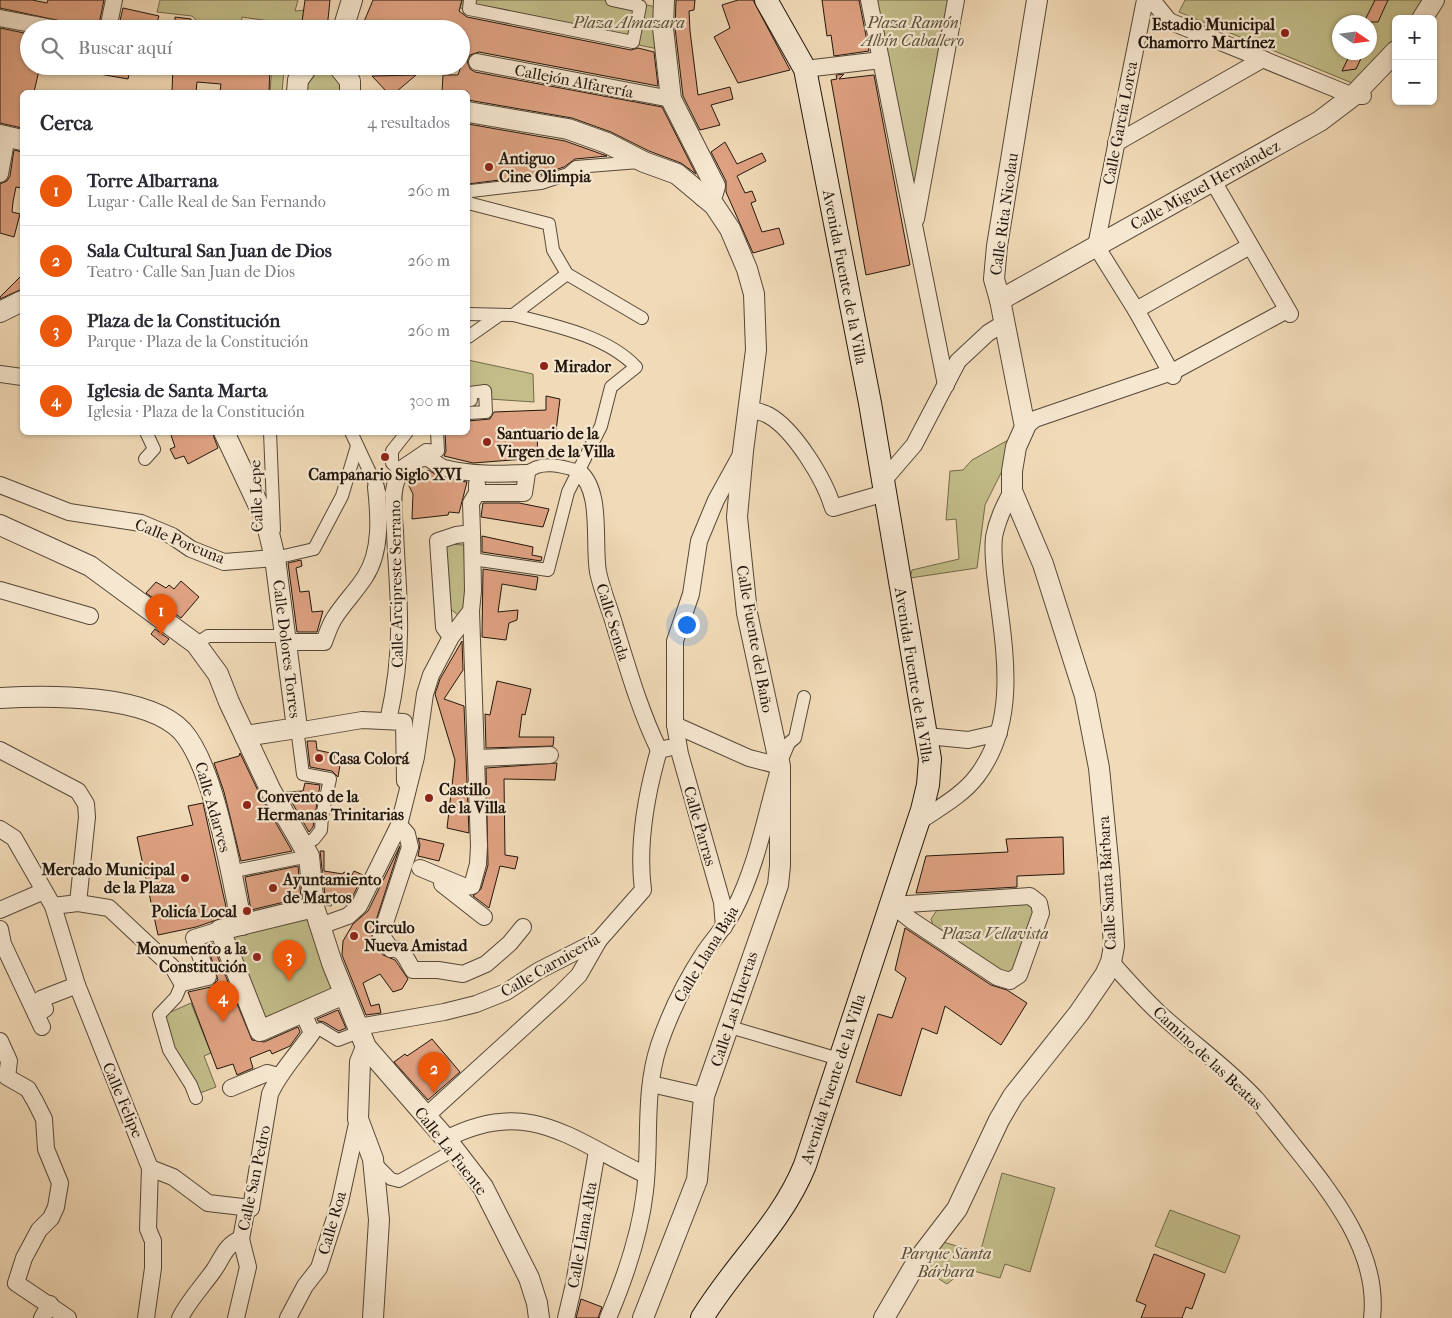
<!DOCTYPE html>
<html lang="es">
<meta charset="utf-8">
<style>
:root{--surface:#fff;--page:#f7f7f7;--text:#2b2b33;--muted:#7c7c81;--line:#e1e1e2;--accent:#ea580c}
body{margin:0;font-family:"IM FELL French Canon",serif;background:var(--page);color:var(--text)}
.controls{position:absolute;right:15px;top:15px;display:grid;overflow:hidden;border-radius:8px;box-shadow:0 1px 4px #0004}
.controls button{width:45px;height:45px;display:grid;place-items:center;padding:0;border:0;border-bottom:1px solid var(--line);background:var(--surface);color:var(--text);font:25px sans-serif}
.compass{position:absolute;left:1332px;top:15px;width:45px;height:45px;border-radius:50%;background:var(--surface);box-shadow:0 1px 4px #0004;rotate:103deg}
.you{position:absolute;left:686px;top:624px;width:18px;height:18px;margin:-12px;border:4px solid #fff;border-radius:50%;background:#1a73e8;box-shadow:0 0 0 8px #1a73e833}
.badge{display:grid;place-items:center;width:32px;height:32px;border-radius:50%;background:var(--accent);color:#fff;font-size:16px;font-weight:700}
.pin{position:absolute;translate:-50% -41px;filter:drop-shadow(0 1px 2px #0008)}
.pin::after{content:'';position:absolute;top:26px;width:18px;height:15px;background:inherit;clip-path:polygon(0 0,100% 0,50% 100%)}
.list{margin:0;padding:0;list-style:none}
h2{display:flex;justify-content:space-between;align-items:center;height:65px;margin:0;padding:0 20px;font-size:21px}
h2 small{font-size:16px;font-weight:400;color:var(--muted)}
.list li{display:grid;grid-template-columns:32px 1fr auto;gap:15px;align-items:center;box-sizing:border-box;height:70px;padding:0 20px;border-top:1px solid var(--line)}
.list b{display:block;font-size:19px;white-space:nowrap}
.list p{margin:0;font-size:16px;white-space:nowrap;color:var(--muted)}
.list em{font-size:16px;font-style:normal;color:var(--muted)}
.icon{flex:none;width:28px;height:28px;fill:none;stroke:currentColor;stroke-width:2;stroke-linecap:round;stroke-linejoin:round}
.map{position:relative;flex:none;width:1452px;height:1318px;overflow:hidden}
.search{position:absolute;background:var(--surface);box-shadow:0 1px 4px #0004;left:20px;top:20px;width:450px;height:55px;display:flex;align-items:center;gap:12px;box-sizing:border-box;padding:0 18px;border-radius:28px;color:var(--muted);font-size:19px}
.panel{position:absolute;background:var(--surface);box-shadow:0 1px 4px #0004;left:20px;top:90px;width:450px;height:345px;border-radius:8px}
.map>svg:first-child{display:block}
.green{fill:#c2bd89;stroke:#726a4a;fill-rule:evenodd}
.building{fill:#dea181;stroke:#21160c}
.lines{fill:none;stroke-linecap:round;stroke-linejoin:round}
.pedestrian-casing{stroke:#554737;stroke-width:14}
.minor-casing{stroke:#554737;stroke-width:18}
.tertiary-casing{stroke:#554737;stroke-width:22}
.secondary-casing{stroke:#21160c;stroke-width:24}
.pedestrian{stroke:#f6e7d0;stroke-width:12}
.minor{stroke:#f6e7d0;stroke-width:16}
.tertiary{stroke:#f6e7d0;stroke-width:20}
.secondary{stroke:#f6e7d0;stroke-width:22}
.poi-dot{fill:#8f2418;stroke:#f6e7d0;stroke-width:2}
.labels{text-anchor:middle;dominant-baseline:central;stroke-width:4.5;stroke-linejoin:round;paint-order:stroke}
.park-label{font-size:16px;font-style:italic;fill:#595038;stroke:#f6e7d0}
.poi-label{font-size:16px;font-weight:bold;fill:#21160c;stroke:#f6e7d0;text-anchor:start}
.street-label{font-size:16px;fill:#21160c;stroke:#f6e7d0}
</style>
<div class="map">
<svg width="1452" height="1318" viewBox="0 0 1452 1318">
<rect width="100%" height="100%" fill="#f1dab7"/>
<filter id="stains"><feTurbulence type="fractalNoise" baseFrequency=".004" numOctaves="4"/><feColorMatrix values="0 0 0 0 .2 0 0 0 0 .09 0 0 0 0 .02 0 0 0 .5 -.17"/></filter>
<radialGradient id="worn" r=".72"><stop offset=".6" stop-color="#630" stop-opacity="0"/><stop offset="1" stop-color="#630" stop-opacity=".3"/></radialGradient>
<g class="green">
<path d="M160,0H298L295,11L306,10L304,26L242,17L240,29L202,25L192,16L157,12Z"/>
<path d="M462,0H624L656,7L658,49L460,8Z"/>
<path d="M875,0H949L915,206Z"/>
<path d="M1185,0H1426L1414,19H1396V43L1357,85L1179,12ZM1340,22H1370V52H1340Z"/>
<path d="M272,66H296L284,70L282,92H270Z"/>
<path d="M324,67L336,71L343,92H303L304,82L317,68Z"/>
<path d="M468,360L533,374L534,402L489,399L468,390Z"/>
<path d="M1010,439L1002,471L985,505L977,568L910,578L912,570L959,559L956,519L946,520L950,471L963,470L972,460Z"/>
<path d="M446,544L464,545L466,605L458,615L449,608Z"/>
<path d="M1030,903L1034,911L1015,968L1010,973H1003L933,925L931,919L939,907Z"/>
<path d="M314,907L344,994L260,1031L220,930Z"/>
<path d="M191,1003L211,1053L204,1056L216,1087L200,1093L176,1056L164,1015Z"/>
<path d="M1002,1173L1055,1188L1030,1272L1005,1264L1000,1278L966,1269L947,1284L918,1266L940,1241L980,1253Z"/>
<path d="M1170,1210L1240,1236L1225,1273L1155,1246Z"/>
</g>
<g class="building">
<path d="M0,0H32L47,3L48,0H104L98,29L0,8Z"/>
<path d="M305,0H330L327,29H301Z"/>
<path d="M373,0H462L459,11L467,17L631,50L638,48L654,52L658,86L479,52L470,55L467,61L470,69L475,72L662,107L696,174L681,163L649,151L611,132L572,118L468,100V92H442L443,75H458L461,66V29H361Z"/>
<path d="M676,0H695L694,10L689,11L690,31L698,95L730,87L733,99L711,105L720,125L700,130L683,96L675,28Z"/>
<path d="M738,0H753L790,70L738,83L714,37L730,28L722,5Z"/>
<path d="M822,0H859L869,51L834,56L831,35L827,36Z"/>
<path d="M1375,0H1388L1378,22H1364Z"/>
<path d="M123,8L159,16L155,28L140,27V29H118Z"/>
<path d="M175,17L191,19V29H175Z"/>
<path d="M0,28L29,34V66H40L34,92H22V128L0,123Z"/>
<path d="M1351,52H1364L1356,69L1342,71Z"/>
<path d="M88,66H131L128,79L88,72Z"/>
<path d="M173,66H270L269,92H220L221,84L197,82L196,92H172Z"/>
<path d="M844,74L839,79L874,75L910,265L866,275L831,80L837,79L836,75Z"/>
<path d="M416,75L396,92H387L372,76Z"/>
<path d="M468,124L565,141L607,156L575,159L564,167L539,175L468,184Z"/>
<path d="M725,142L737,164L762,153L766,161L737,176L745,193L752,191L756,201L751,203L762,232L779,228L784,244L753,253L726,192V181L711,152Z"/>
<path d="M14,150L22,152V188L16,187L13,202L12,212L20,214L14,237L0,233V184L7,181L10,176Z"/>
<path d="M22,275V289L0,299V297Z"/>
<path d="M546,396L560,399L555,439L537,435L538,458L473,463L444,456L446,451L445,432H468V421L490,419L494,412L546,410Z"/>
<path d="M170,432H212L218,448L188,464L184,456L175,459L170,449L175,447Z"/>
<path d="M428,470L442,478L467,482L459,513L449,512L448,515L412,519L413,494L407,482Z"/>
<path d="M483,503H519L549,509L543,527L481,517Z"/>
<path d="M482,536L533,547L532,555L542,557L541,561L482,552Z"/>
<path d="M301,560L302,566L296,568L300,592L309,591L312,612L323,611L317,632H297L288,563Z"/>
<path d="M483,569L538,577L536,590L502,584L498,612L518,610L517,620L509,623L506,640L482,637Z"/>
<path d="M181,581L199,597L181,618L146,593L156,582L166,588L169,585L174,589Z"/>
<path d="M155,629L169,639L164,645L151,634Z"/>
<path d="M462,641L463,670L444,699L464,706L469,833L447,828L455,760L435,694L440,679Z"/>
<path d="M497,681L531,689L525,715L522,714L519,737H554L553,746L486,748L485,714L490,715Z"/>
<path d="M307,741H316L317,750L335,754L333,763L340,765L338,777L332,771L310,767Z"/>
<path d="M240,753L261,797L292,851L241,861L224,792L214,763L239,756Z"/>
<path d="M557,763L555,780L504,779L505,855L518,857L515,869L500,866L489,908L473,896L481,889L488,865L486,768Z"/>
<path d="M305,783L320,785L313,827L309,832L286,792L303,791Z"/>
<path d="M203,803L228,916L196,927L158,935L137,837L193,825L188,806Z"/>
<path d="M1063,837L1064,874L1017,876V887L916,893L926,856L1008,852L1006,839Z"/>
<path d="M418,838L444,844L439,861L418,856L420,845Z"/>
<path d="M400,846L371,936L383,955L395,960L408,979L402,989L393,992L380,974L363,983L371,1006L379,1004L381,1013L366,1015L342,955L343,941L353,924L368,911Z"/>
<path d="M320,851H324V871L343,874L344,872L352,875L354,871L363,875L351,900L346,904L332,903L331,906L326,905Z"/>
<path d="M298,866L301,898L251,910L245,877Z"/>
<path d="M905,928L991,985L1007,990L1027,1003L1001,1045L945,1006L937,1034L922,1028L901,1096L856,1082L878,1014L892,1018L906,978L895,970Z"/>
<path d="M212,943L252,1040L264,1042L298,1027L300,1032L290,1046L272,1054L270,1050L250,1058L253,1068L237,1075L233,1064L217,1069L188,992L211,987L218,980L207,944Z"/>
<path d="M338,1010L346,1028L339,1031L324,1022L318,1021L317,1019Z"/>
<path d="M432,1039L460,1072L428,1100L394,1062L405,1054L407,1056Z"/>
<path d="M1154,1254L1205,1274L1192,1309L1186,1307L1182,1318H1141L1146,1305L1136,1301Z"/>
<path d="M581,1299L602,1307L598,1318H576Z"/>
</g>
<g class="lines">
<g class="pedestrian-casing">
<g id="pedestrian">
<path d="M470,0L469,9L633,42L640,6L612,0"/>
<path d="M468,193L471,191L541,183L568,174L576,167L639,162"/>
<path d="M468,203L549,224L553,250L567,274L642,318"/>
<path d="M468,314L513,315"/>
<path d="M468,337L498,316"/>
<path d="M468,400H471L470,393L485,391L486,412L468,413"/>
<path d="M270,432L274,530"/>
<path d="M351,432L380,494"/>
<path d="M407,432L392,451V463L398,469L426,450L438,451L437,432"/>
<path d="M145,459L154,449L146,432"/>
<path d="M527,473C540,460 562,466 578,471"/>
<path d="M275,552V558L314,549L342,496L357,446"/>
<path d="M472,559L548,570L568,492L601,426L611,387L636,367C607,336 553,325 513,315L567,274"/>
<path d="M196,644L208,636H286"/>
<path d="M297,728L303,774L330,779L322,816L321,830L314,839L303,845"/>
<path d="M780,764L789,743L795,738L804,697"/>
<path d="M230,872L309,856"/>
<path d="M182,983L176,997L159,1015L169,1050L191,1085L196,1098"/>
<path d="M730,1027L839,1059"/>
<path d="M312,1033L320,1029L338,1040L359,1032"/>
<path d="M374,1162L391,1179L399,1181L454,1150"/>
</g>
</g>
<g class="minor-casing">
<g id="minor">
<path d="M869,0L946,385"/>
<path d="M1145,0L1096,246L1136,310L1173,376"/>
<path d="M1152,0L1169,21L1353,96H1363"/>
<path d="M0,18L58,29"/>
<path d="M108,29L114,0"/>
<path d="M477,62L671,99"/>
<path d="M805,69L881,60"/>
<path d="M1116,143L1263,59"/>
<path d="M0,174L7,136"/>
<path d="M1213,181L1290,314"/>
<path d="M916,219L956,0"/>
<path d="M1136,310L1250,246"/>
<path d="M0,374L22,377"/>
<path d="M749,409C755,411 763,412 768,415C794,429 825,480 833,508L885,493"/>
<path d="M1025,427L1035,419L1172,372L1287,310"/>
<path d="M578,471C603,490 593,542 598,572C602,591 610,609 615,627C628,669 640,711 659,750L668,748"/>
<path d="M883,481L914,445L958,361L988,333L1004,323"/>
<path d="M0,485L69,512L141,523L172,536L191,549L224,562L275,558"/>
<path d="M472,533L471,503L477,493V484"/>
<path d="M0,590L90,616"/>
<path d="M287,642H324C327,634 330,624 335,617C344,603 356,591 365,577C382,551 379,515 376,487"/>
<path d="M388,721C396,686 400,654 399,619C399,590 396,560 395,531C394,516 391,497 396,482C399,472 411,462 420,459C431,455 435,465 444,468C472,475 499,474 527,473L524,493H477"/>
<path d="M297,731L362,720L404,722L405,781"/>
<path d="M927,736L968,740L999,733"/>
<path d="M0,750L78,791L86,804L87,817L78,903"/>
<path d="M477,758L550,755"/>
<path d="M917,823C937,809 962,796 977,776C1018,722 1005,653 997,590C995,572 992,555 994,537C997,520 1004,506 1012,491"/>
<path d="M399,825L407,834L410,847L381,935L391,949C403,947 407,961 413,970H438L463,974L486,964L510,943L523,927"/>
<path d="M0,829L14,838L53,906L77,985L150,1168L148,1229L153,1241V1268L146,1318"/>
<path d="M420,868L466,887L472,886L478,864L479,846L471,611"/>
<path d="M442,884L484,917"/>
<path d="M1030,896L1039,903L1041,913L1019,975L1010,981L997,977L911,920L892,905Z"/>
<path d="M53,906L78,903L109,908L174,969L182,983L208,977L194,938L220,930"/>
<path d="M0,910L44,891"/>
<path d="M320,926L348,916L359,906L399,825L416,757L425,694L431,675L451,637L471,611L473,591L472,533L456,535L438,541L444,627L451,637"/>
<path d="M724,927L722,902L680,754L675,725V641L691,594L699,541L716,500L743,451"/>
<path d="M0,929L3,944L42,1027"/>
<path d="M1111,962C1126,979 1141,996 1158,1012C1190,1042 1227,1067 1257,1100C1268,1113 1279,1127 1290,1141C1329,1190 1380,1251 1372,1318"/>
<path d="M36,1014L45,1009L41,999L77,985"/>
<path d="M358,1027L444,1012L476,1004L506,992L538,971L599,940L643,890C637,843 646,795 659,750"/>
<path d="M0,1041L9,1061L7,1077L28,1089L36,1103L44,1119L46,1149L60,1183L56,1207L51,1218L39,1230L24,1258L16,1283L68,1318"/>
<path d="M651,1084L704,1096"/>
<path d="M231,1088L267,1073L278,1076"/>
<path d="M425,1117L560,994L579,975L599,940"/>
<path d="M446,1139C530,1096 571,1140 646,1175"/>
<path d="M150,1168L173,1177L208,1203L251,1208"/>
<path d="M42,1318L50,1304"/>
<path d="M180,1318C189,1300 202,1287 214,1270C223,1257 225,1245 241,1239L246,1212L251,1208L270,1094C279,1073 298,1053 312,1033L303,1013"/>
<path d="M236,1318L248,1267L241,1239"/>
<path d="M288,1318L305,1286L319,1268L340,1202L358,1119"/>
<path d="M566,1318L574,1284L597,1151"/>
<path d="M608,1318C625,1278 640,1235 645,1191C651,1142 643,1094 659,1045C670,1013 685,982 704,953C713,939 726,926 734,910C757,866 766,814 780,766L749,758L675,725"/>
</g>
</g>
<g class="tertiary-casing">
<g id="tertiary">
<path d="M664,0L663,28L671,99L715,186L713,193L704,197"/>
<path d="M1422,19L1434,0"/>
<path d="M343,29L352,0"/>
<path d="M338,66L350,81V92"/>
<path d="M297,92L298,80L308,66"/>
<path d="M468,112L568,129L607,143L644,162L677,174L714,205L730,229L747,269L754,294L756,350L743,451L737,517L747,613L780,766V866L778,885L704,1096L697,1180L643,1318"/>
<path d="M0,135L22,140"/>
<path d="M1000,300L1320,121L1353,96L1396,51"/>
<path d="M0,312L22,301"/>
<path d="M224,432L266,521L275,558L297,728L245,736"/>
<path d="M0,525L90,566L196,644L218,674L229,702L271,791L309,856L314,907L332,963L366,1047L446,1139L483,1187L529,1278L537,1303L539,1318"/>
<path d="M0,698C48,695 147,694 182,731C215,768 231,874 242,925"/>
<path d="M314,907L220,930L260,1031L344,994"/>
<path d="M366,1047L360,1062L358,1119L373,1159L379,1220L373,1318"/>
<path d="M884,1318L918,1260L957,1209L999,1120L1013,1096L1079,1013L1105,975L1111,962L1114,946L1109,870L1099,768L1085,696L1043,564L1012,491V471L1016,447L1025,427L1000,300L994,279L997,246L1037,0"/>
</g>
</g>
<g class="secondary-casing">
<path id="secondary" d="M702,1318C734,1265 782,1223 805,1165L922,810L928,785L930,759L870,403L805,69L766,0"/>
</g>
<use href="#pedestrian" class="pedestrian"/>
<use href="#minor" class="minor"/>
<use href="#tertiary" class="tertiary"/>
<use href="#secondary" class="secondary"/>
</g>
<g class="poi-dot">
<circle cx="1285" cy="33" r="5"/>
<circle cx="489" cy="167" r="5"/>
<circle cx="544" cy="366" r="5"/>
<circle cx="487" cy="442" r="5"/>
<circle cx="385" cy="457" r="5"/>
<circle cx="319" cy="758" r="5"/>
<circle cx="429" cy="798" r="5"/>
<circle cx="247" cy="805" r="5"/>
<circle cx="185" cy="878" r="5"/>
<circle cx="273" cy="888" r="5"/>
<circle cx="247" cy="911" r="5"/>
<circle cx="354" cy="936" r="5"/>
<circle cx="257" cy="957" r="5"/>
</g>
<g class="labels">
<g class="park-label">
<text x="629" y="22">Plaza Almazara</text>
<text x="913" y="22">Plaza Ramón<tspan x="913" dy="18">Albín Caballero</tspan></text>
<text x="995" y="933">Plaza Vellavista</text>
<text x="946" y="1253">Parque Santa<tspan x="946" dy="18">Bárbara</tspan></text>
</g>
<g class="poi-label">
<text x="1275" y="24" text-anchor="end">Estadio Municipal<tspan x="1275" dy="18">Chamorro Martínez</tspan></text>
<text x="499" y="158">Antiguo<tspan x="499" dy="18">Cine Olimpia</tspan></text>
<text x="554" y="366">Mirador</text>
<text x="497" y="433">Santuario de la<tspan x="497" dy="18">Virgen de la Villa</tspan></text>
<text x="385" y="474" text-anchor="middle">Campanario Siglo XVI</text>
<text x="329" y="758">Casa Colorá</text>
<text x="439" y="789">Castillo<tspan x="439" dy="18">de la Villa</tspan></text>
<text x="257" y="796">Convento de la<tspan x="257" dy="18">Hermanas Trinitarias</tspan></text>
<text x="175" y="869" text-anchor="end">Mercado Municipal<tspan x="175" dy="18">de la Plaza</tspan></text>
<text x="283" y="879">Ayuntamiento<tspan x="283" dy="18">de Martos</tspan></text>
<text x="237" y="911" text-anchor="end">Policía Local</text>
<text x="364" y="927">Circulo<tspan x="364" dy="18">Nueva Amistad</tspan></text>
<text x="247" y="948" text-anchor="end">Monumento a la<tspan x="247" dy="18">Constitución</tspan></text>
</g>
<g class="street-label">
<text transform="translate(574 81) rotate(11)">Callejón Alfarería</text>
<text transform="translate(1120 123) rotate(-79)">Calle García Lorca</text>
<text transform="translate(1205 185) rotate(-29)">Calle Miguel Hernández</text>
<text transform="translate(1004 214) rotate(-82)">Calle Rita Nicolau</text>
<text transform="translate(845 277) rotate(79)">Avenida Fuente de la Villa</text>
<text transform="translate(256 496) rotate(-92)">Calle Lepe</text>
<text transform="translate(180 541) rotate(22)">Calle Porcuna</text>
<text transform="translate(396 584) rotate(-91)">Calle Arcipreste Serrano</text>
<text transform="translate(613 622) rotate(73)">Calle Senda</text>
<text transform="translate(755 639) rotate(80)">Calle Fuente del Baño</text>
<text transform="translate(287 649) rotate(83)">Calle Dolores Torres</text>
<text transform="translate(914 675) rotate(81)">Avenida Fuente de la Villa</text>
<text transform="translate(213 807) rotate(74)">Calle Adarves</text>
<text transform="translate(700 826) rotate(74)">Calle Parras</text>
<text transform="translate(1107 883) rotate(-93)">Calle Santa Bárbara</text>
<text transform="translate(706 954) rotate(-59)">Calle Llana Baja</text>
<text transform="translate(550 965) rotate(-30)">Calle Carnicería</text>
<text transform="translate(734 1009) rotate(-72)">Calle Las Huertas</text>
<text transform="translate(1208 1058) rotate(43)">Camino de las Beatas</text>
<text transform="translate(833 1079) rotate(-72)">Avenida Fuente de la Villa</text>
<text transform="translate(123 1100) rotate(67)">Calle Felipe</text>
<text transform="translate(451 1151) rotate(52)">Calle La Fuente</text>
<text transform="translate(254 1178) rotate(-78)">Calle San Pedro</text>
<text transform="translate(332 1223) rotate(-74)">Calle Roa</text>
<text transform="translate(582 1235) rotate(-80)">Calle Llana Alta</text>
</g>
</g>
<rect width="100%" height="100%" filter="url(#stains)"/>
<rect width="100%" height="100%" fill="url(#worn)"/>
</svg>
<div class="controls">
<button>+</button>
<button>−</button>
</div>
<svg class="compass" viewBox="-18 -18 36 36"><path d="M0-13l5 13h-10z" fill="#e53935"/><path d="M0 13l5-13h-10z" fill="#7c7c81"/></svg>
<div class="you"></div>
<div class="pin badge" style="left:161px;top:635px">1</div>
<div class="pin badge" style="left:434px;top:1093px">2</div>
<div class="pin badge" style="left:289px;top:981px">3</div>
<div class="pin badge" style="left:223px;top:1022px">4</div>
<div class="search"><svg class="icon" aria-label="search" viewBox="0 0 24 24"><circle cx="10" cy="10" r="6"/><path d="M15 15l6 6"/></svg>Buscar aquí</div>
<section class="panel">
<h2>Cerca<small>4 resultados</small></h2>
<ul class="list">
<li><span class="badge">1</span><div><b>Torre Albarrana</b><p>Lugar · Calle Real de San Fernando</p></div><em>260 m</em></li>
<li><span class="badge">2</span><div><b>Sala Cultural San Juan de Dios</b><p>Teatro · Calle San Juan de Dios</p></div><em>260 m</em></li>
<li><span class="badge">3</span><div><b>Plaza de la Constitución</b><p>Parque · Plaza de la Constitución</p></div><em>260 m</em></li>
<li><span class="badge">4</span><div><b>Iglesia de Santa Marta</b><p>Iglesia · Plaza de la Constitución</p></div><em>300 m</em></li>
</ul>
</section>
</div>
